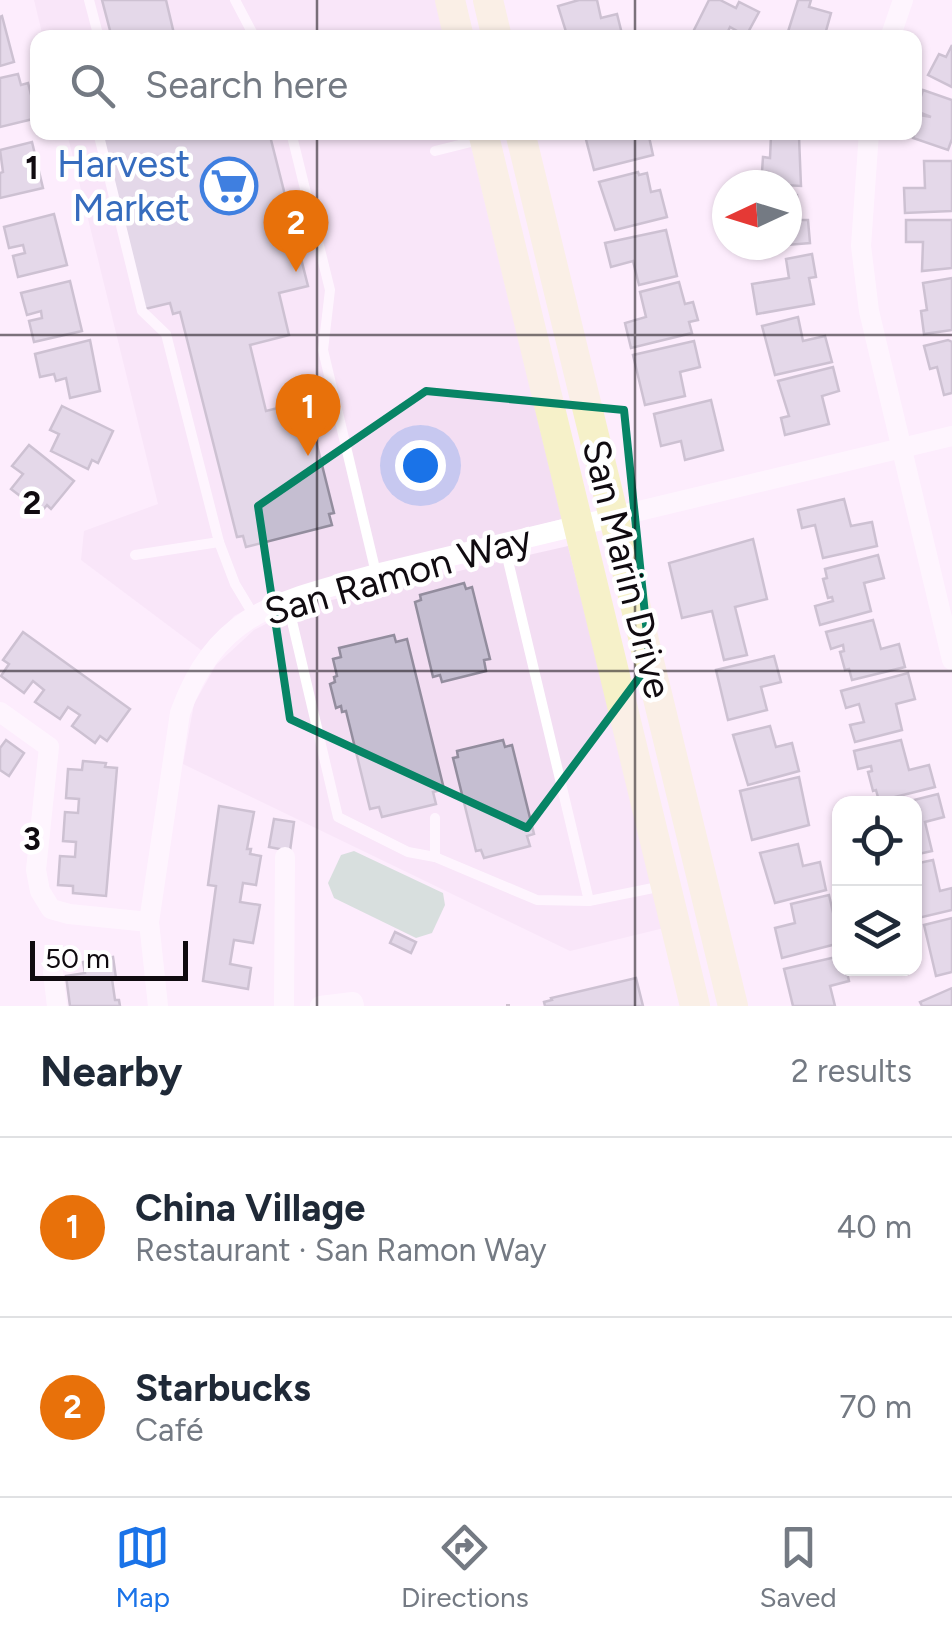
<!DOCTYPE html>
<meta charset="utf-8">
<style>
:root{--surface:#fff;--page:#f6f6f7;--text:#1f2937;--muted:#747a83;--line:#e0e1e3;--accent:#1a73e8}
body{margin:0;font-family:Figtree,sans-serif;background:var(--page);color:var(--text)}
.controls{position:absolute;right:30px;bottom:30px;display:grid;overflow:hidden;border-radius:20px;box-shadow:0 2px 8px #0004}
.controls button{width:90px;height:90px;display:grid;place-items:center;padding:0;border:0;border-bottom:2px solid var(--line);background:var(--surface);color:var(--text);font:50px sans-serif}
.compass{position:absolute;left:712px;top:170px;width:90px;height:90px;border-radius:50%;background:var(--surface);box-shadow:0 2px 8px #0004;rotate:266deg}
.scale{position:absolute;left:30px;bottom:25px;width:158px;box-sizing:border-box;padding-left:10px;border:5px solid #100b10;border-top:0;font-size:28px;line-height:35px;white-space:nowrap;color:#100b10;-webkit-text-stroke:8px #fff;paint-order:stroke}
.you{position:absolute;left:420px;top:465px;width:35px;height:35px;margin:-25px;border:8px solid #fff;border-radius:50%;background:#1a73e8;box-shadow:0 0 0 15px #1a73e833}
.badge{display:grid;place-items:center;width:65px;height:65px;border-radius:50%;background:var(--accent);color:#fff;font-size:32px;font-weight:700}
.pin{position:absolute;translate:-50% -82px;filter:drop-shadow(0 2px 5px #0008)}
.pin::after{content:'';position:absolute;top:52px;width:35px;height:30px;background:inherit;clip-path:polygon(0 0,100% 0,50% 100%)}
.list{margin:0;padding:0;list-style:none}
h2{display:flex;justify-content:space-between;align-items:center;height:130px;margin:0;padding:0 40px;font-size:42px}
h2 small{font-size:32px;font-weight:400;color:var(--muted)}
.list li{display:grid;grid-template-columns:65px 1fr auto;gap:30px;align-items:center;box-sizing:border-box;height:180px;padding:0 40px;border-top:2px solid var(--line)}
.list b{display:block;font-size:38px;white-space:nowrap}
.list p{margin:0;font-size:32px;white-space:nowrap;color:var(--muted)}
.list em{font-size:32px;font-style:normal;color:var(--muted)}
.icon{flex:none;width:55px;height:55px;fill:none;stroke:currentColor;stroke-width:2;stroke-linecap:round;stroke-linejoin:round}
.map{position:relative;flex:none;width:952px;height:1006px;overflow:hidden}
.search{position:absolute;background:var(--surface);box-shadow:0 2px 8px #0004;left:30px;right:30px;top:30px;height:110px;display:flex;align-items:center;gap:25px;box-sizing:border-box;padding:0 35px;border-radius:20px;color:var(--muted);font-size:38px}
.sheet{height:490px;background:var(--surface)}
nav{display:flex;justify-content:space-around;align-items:center;box-sizing:border-box;height:140px;border-top:2px solid var(--line);background:var(--surface);font-size:28px;color:var(--muted)}
nav a{display:grid;justify-items:center;gap:5px}
nav .on{color:var(--accent)}
.map>svg:first-child{display:block}
.built{fill:#f3def3}
.green{fill:#acceb9}
.building{fill:#c5bed1;stroke:#938d9e;stroke-width:2.5}
.lines{fill:none;stroke-linecap:round;stroke-linejoin:round}
.path{stroke:#978c97;stroke-width:4;stroke-dasharray:5 5;stroke-linecap:butt}
.lane{stroke:#fff;stroke-width:10}
.street{stroke:#fff;stroke-width:20}
.secondary{stroke:#f6f1c9;stroke-width:30}
.marked{fill:none;stroke:#078465;stroke-width:8;stroke-linejoin:round}
.grid{fill:none;stroke:#100b10;stroke-width:2.5;stroke-opacity:0.55}
.labels{text-anchor:middle;dominant-baseline:central;stroke-width:9;stroke-linejoin:round;paint-order:stroke}
.shop-label{font-size:38px;fill:#366cbe;stroke:#fff;text-anchor:end}
.street-label{font-size:38px;fill:#100b10;stroke:#fff}
.grid-label{font-size:32px;text-anchor:middle;font-weight:bold;fill:#100b10;stroke:#fff;stroke-width:9;stroke-linejoin:round;paint-order:stroke}
</style>
<div class="map">
<svg width="952" height="1006" viewBox="0 0 952 1006">
<rect width="100%" height="100%" fill="#fdedfd"/>
<g class="built">
<path d="M34,0H435L445,37H43Z"/>
<path d="M67,133H468L562,519L267,598L234,616L205,653L81,560L84,531L158,504Z"/>
<path d="M568,546L664,928L570,951L183,764L194,704L216,665L254,630L297,608Z"/>
</g>
<path class="green" d="M354,851L443,893L445,905L432,933L416,938L334,898L328,883L341,855Z"/>
<g class="building">
<path d="M102,0H166L175,38H112Z"/>
<path d="M579,0H597L601,18L617,14L623,38H568L558,6Z"/>
<path d="M709,0H720L736,8L739,2L759,12L746,36L730,27L725,38H690Z"/>
<path d="M798,0H811L809,7L831,13L824,38H786Z"/>
<path d="M2,16L14,62L0,66V17Z"/>
<path d="M952,45V87L928,75L939,54L946,57Z"/>
<path d="M18,74L21,85L28,83L37,118L0,127V78Z"/>
<path d="M923,90L952,100V139L948,150L913,138L920,115L931,117L916,111Z"/>
<path d="M100,132H269L308,286L279,293L289,335L250,345L266,411L306,401L334,513L329,514L332,525L246,547L243,536L237,537L180,312L173,314L170,303L145,309Z"/>
<path d="M584,132H648L653,155L594,170Z"/>
<path d="M771,136L799,137L801,186L768,184V172H762L763,157L770,158Z"/>
<path d="M32,142L43,188L0,198V173L3,172L0,150Z"/>
<path d="M924,161H952V211L905,213L904,188H925Z"/>
<path d="M638,172L639,175L647,173L651,192L660,190L667,217L615,230L599,182Z"/>
<path d="M797,195L799,220H808L810,243L787,245V196Z"/>
<path d="M54,214L67,265L18,277L13,256L25,253L23,245L9,248L4,227Z"/>
<path d="M906,220H952V268L922,271L923,242H906Z"/>
<path d="M666,230L677,276L639,285L633,261L611,267L605,243Z"/>
<path d="M812,254L816,277L809,278L814,304L757,314L752,284L789,278L786,259Z"/>
<path d="M952,278V330L924,334L921,311L927,310L923,283Z"/>
<path d="M70,281L82,331L34,342L29,321L42,318L41,311L27,315L21,293Z"/>
<path d="M679,282L685,304L693,302L698,320L689,322L692,333L631,348L625,323L646,317L640,292Z"/>
<path d="M798,317L803,341L825,336L832,362L775,375L762,326Z"/>
<path d="M90,340L100,391L70,398L66,378L56,381L54,374L40,377L35,354Z"/>
<path d="M948,340L952,342V393L944,395L937,367L930,369L924,346Z"/>
<path d="M694,341L700,367L680,372L685,396L645,405L633,355Z"/>
<path d="M833,367L839,391L822,396L829,424L785,435L781,418L789,416L778,381Z"/>
<path d="M711,400L723,450L685,460L681,441L661,446L654,414Z"/>
<path d="M62,406L113,431L98,463L92,460L88,469L51,451L59,434L50,430Z"/>
<path d="M29,445L74,481L51,509L47,505L41,512L11,489L23,474L12,466Z"/>
<path d="M844,499L851,526L872,522L877,546L823,558L815,525L802,528L798,510Z"/>
<path d="M753,539L767,599L735,607L747,655L724,660L712,611L682,618L669,563Z"/>
<path d="M878,555L884,578L864,583L871,611L820,625L815,606L833,601L832,597L828,598L823,579L827,578L825,569Z"/>
<path d="M464,583L466,589L472,587L490,659L484,660L486,671L442,682L440,675L433,677L415,602L421,600L420,595Z"/>
<path d="M873,620L881,649L899,644L905,667L852,680L849,669L845,670L840,652L844,651L843,645L831,649L826,632Z"/>
<path d="M23,632L130,709L107,741L100,736L95,743L72,726L80,715L68,707L60,719L35,702L44,690L33,681L24,693L1,676L9,664L3,660Z"/>
<path d="M394,635L396,642L407,639L444,789L433,792L436,804L382,817L379,807L370,809L346,711L342,712L341,706L336,708L330,684L335,682L334,677L337,676L333,659L341,657L339,648Z"/>
<path d="M774,656L781,682L761,687L767,710L728,720L716,670Z"/>
<path d="M908,673L915,699L896,704L902,730L855,742L850,725L864,722L859,704L846,708L841,691Z"/>
<path d="M770,726L776,747L792,743L799,771L748,785L733,735Z"/>
<path d="M6,740L24,753L9,776L0,770V748Z"/>
<path d="M503,740L505,747L512,745L534,834L527,836L530,846L484,858L481,850L476,851L453,758L458,757L457,751Z"/>
<path d="M901,740L909,770L929,765L935,787L879,801L876,790L873,791L868,772L872,771L871,766L858,769L854,751Z"/>
<path d="M83,761L106,763L105,767L117,768L106,896L73,893V886L58,885L60,856L75,857L76,842L63,841L65,812L78,813L79,799L66,798L68,769L82,770Z"/>
<path d="M799,777L809,825L752,840L740,791Z"/>
<path d="M938,794L944,817L925,822L932,851L914,855V804H898Z"/>
<path d="M219,806L254,812L247,849H251L250,854L261,856L256,885L243,883L240,902L260,905L253,943L234,940L230,964L251,968L248,989L203,981L216,886L208,885Z"/>
<path d="M274,819L294,822L290,851L269,847Z"/>
<path d="M798,844L803,866L820,862L826,890L775,903L760,853Z"/>
<path d="M933,860L940,891L952,888V910L914,919V864Z"/>
<path d="M829,895L840,943L782,958L775,928L795,923L791,904Z"/>
<path d="M952,918V972L936,976L924,925Z"/>
<path d="M395,932L416,942L411,953L390,943Z"/>
<path d="M840,956V968H846L849,981L830,986L835,1006H793L784,969Z"/>
<path d="M113,957L116,978L112,979L115,1000H119L120,1006H70L66,976L85,973L83,962Z"/>
<path d="M636,978L643,1006H545L544,1002L552,1000L551,998Z"/>
<path d="M952,988V1006H922L920,1002Z"/>
</g>
<g class="lines">
<path class="path" d="M506,1006H510"/>
<g class="lane">
<path d="M89,0L99,38"/>
<path d="M235,0L255,38"/>
<path d="M98,132L142,311L166,334L219,542L135,555"/>
<path d="M291,132L330,290L323,350L376,573"/>
<path d="M435,151L483,139"/>
<path d="M219,542L235,584L253,614"/>
<path d="M504,544L589,901L663,886"/>
<path d="M287,600L338,817L408,852L435,857L537,900L589,901"/>
<path d="M435,818V857"/>
</g>
<g class="street">
<path d="M890,38L903,0"/>
<path d="M869,132L861,246L869,311L952,660"/>
<path d="M0,712L49,747L36,870L40,891L51,909L69,914L149,922"/>
<path d="M53,972L57,1006"/>
<path d="M158,1006L149,922L180,713C217,610 281,601 376,574L952,436"/>
<path d="M284,1006L285,857"/>
<path d="M320,1006L353,1002L354,1006"/>
</g>
<g class="secondary">
<path d="M450,0L459,38"/>
<path d="M488,0L497,38"/>
<path d="M483,132L695,1006"/>
<path d="M520,132L733,1006"/>
</g>
</g>
<path d="M0 0H952V1006H0ZM426,391L624,410L650,663L527,828L290,719L258,506Z" fill="#fdedfd" fill-opacity=".55" fill-rule="evenodd"/>
<path class="marked" d="M426,391L624,410L650,663L527,828L290,719L258,506Z"/>
<path class="grid" d="M317,0V38M635,0V38M317,132V1006M635,132V1006M0,335H952M0,671H952"/>
<defs>
<g id="supermarket-ring" transform="scale(2.875)"><circle r="9.5" fill="#fff" stroke="#3f7fe0" stroke-width="1.5"/><path d="M-6-5.5h2.5l.6 2H6L4.5 2H-2.5L-4.4-4H-6ZM-1.5 3.2a1.3 1.3 0 1 0 .1 0ZM3 3.2a1.3 1.3 0 1 0 .1 0Z" fill="#3f7fe0"/></g>
</defs>
<g fill-rule="evenodd">
<use href="#supermarket-ring" x="229" y="186"/>
</g>
<g class="labels">
<g class="shop-label">
<text x="190" y="164">Harvest<tspan x="190" dy="44">Market</tspan></text>
</g>
<g class="street-label">
<text transform="translate(627 569) rotate(76)">San Marin Drive</text>
<text transform="translate(398 575) rotate(-16)">San Ramon Way</text>
</g>
</g>
<g class="grid-label">
<text x="32" y="179">1</text>
<text x="32" y="514">2</text>
<text x="32" y="850">3</text>
</g>
</svg>
<div class="controls">
<button><svg class="icon" aria-label="locate" viewBox="0 0 24 24"><circle cx="12" cy="12" r="6"/><path d="M12 2v4M12 18v4M2 12h4M18 12h4"/></svg></button>
<button><svg class="icon" aria-label="layers" viewBox="0 0 24 24"><path d="M12 4l9 5-9 5-9-5zM3 14l9 5 9-5"/></svg></button>
</div>
<svg class="compass" viewBox="-18 -18 36 36"><path d="M0-13l5 13h-10z" fill="#e53935"/><path d="M0 13l5-13h-10z" fill="#747a83"/></svg>
<div class="scale">50 m</div>
<div class="you"></div>
<div class="pin badge" style="left:308px;top:456px;background:#e8710a">1</div>
<div class="pin badge" style="left:296px;top:272px;background:#e8710a">2</div>
<div class="search"><svg class="icon" aria-label="search" viewBox="0 0 24 24"><circle cx="10" cy="10" r="6"/><path d="M15 15l6 6"/></svg>Search here</div>
</div>
<section class="sheet">
<h2>Nearby<small>2 results</small></h2>
<ul class="list">
<li><span class="badge" style="background:#e8710a">1</span><div><b>China Village</b><p>Restaurant · San Ramon Way</p></div><em>40 m</em></li>
<li><span class="badge" style="background:#e8710a">2</span><div><b>Starbucks</b><p>Café</p></div><em>70 m</em></li>
</ul>
</section>
<nav>
<a class="on"><svg class="icon" aria-label="map" viewBox="0 0 24 24"><path d="M3 6l6-2 6 2 6-2v14l-6 2-6-2-6 2zM9 4v14M15 6v14"/></svg>Map</a>
<a><svg class="icon" aria-label="directions" viewBox="0 0 24 24"><path d="M12 3l9 9-9 9-9-9zM9 14v-3h6M13 9l2 2-2 2"/></svg>Directions</a>
<a><svg class="icon" aria-label="saved" viewBox="0 0 24 24"><path d="M7 4h10v16l-5-4-5 4z"/></svg>Saved</a>
</nav>
